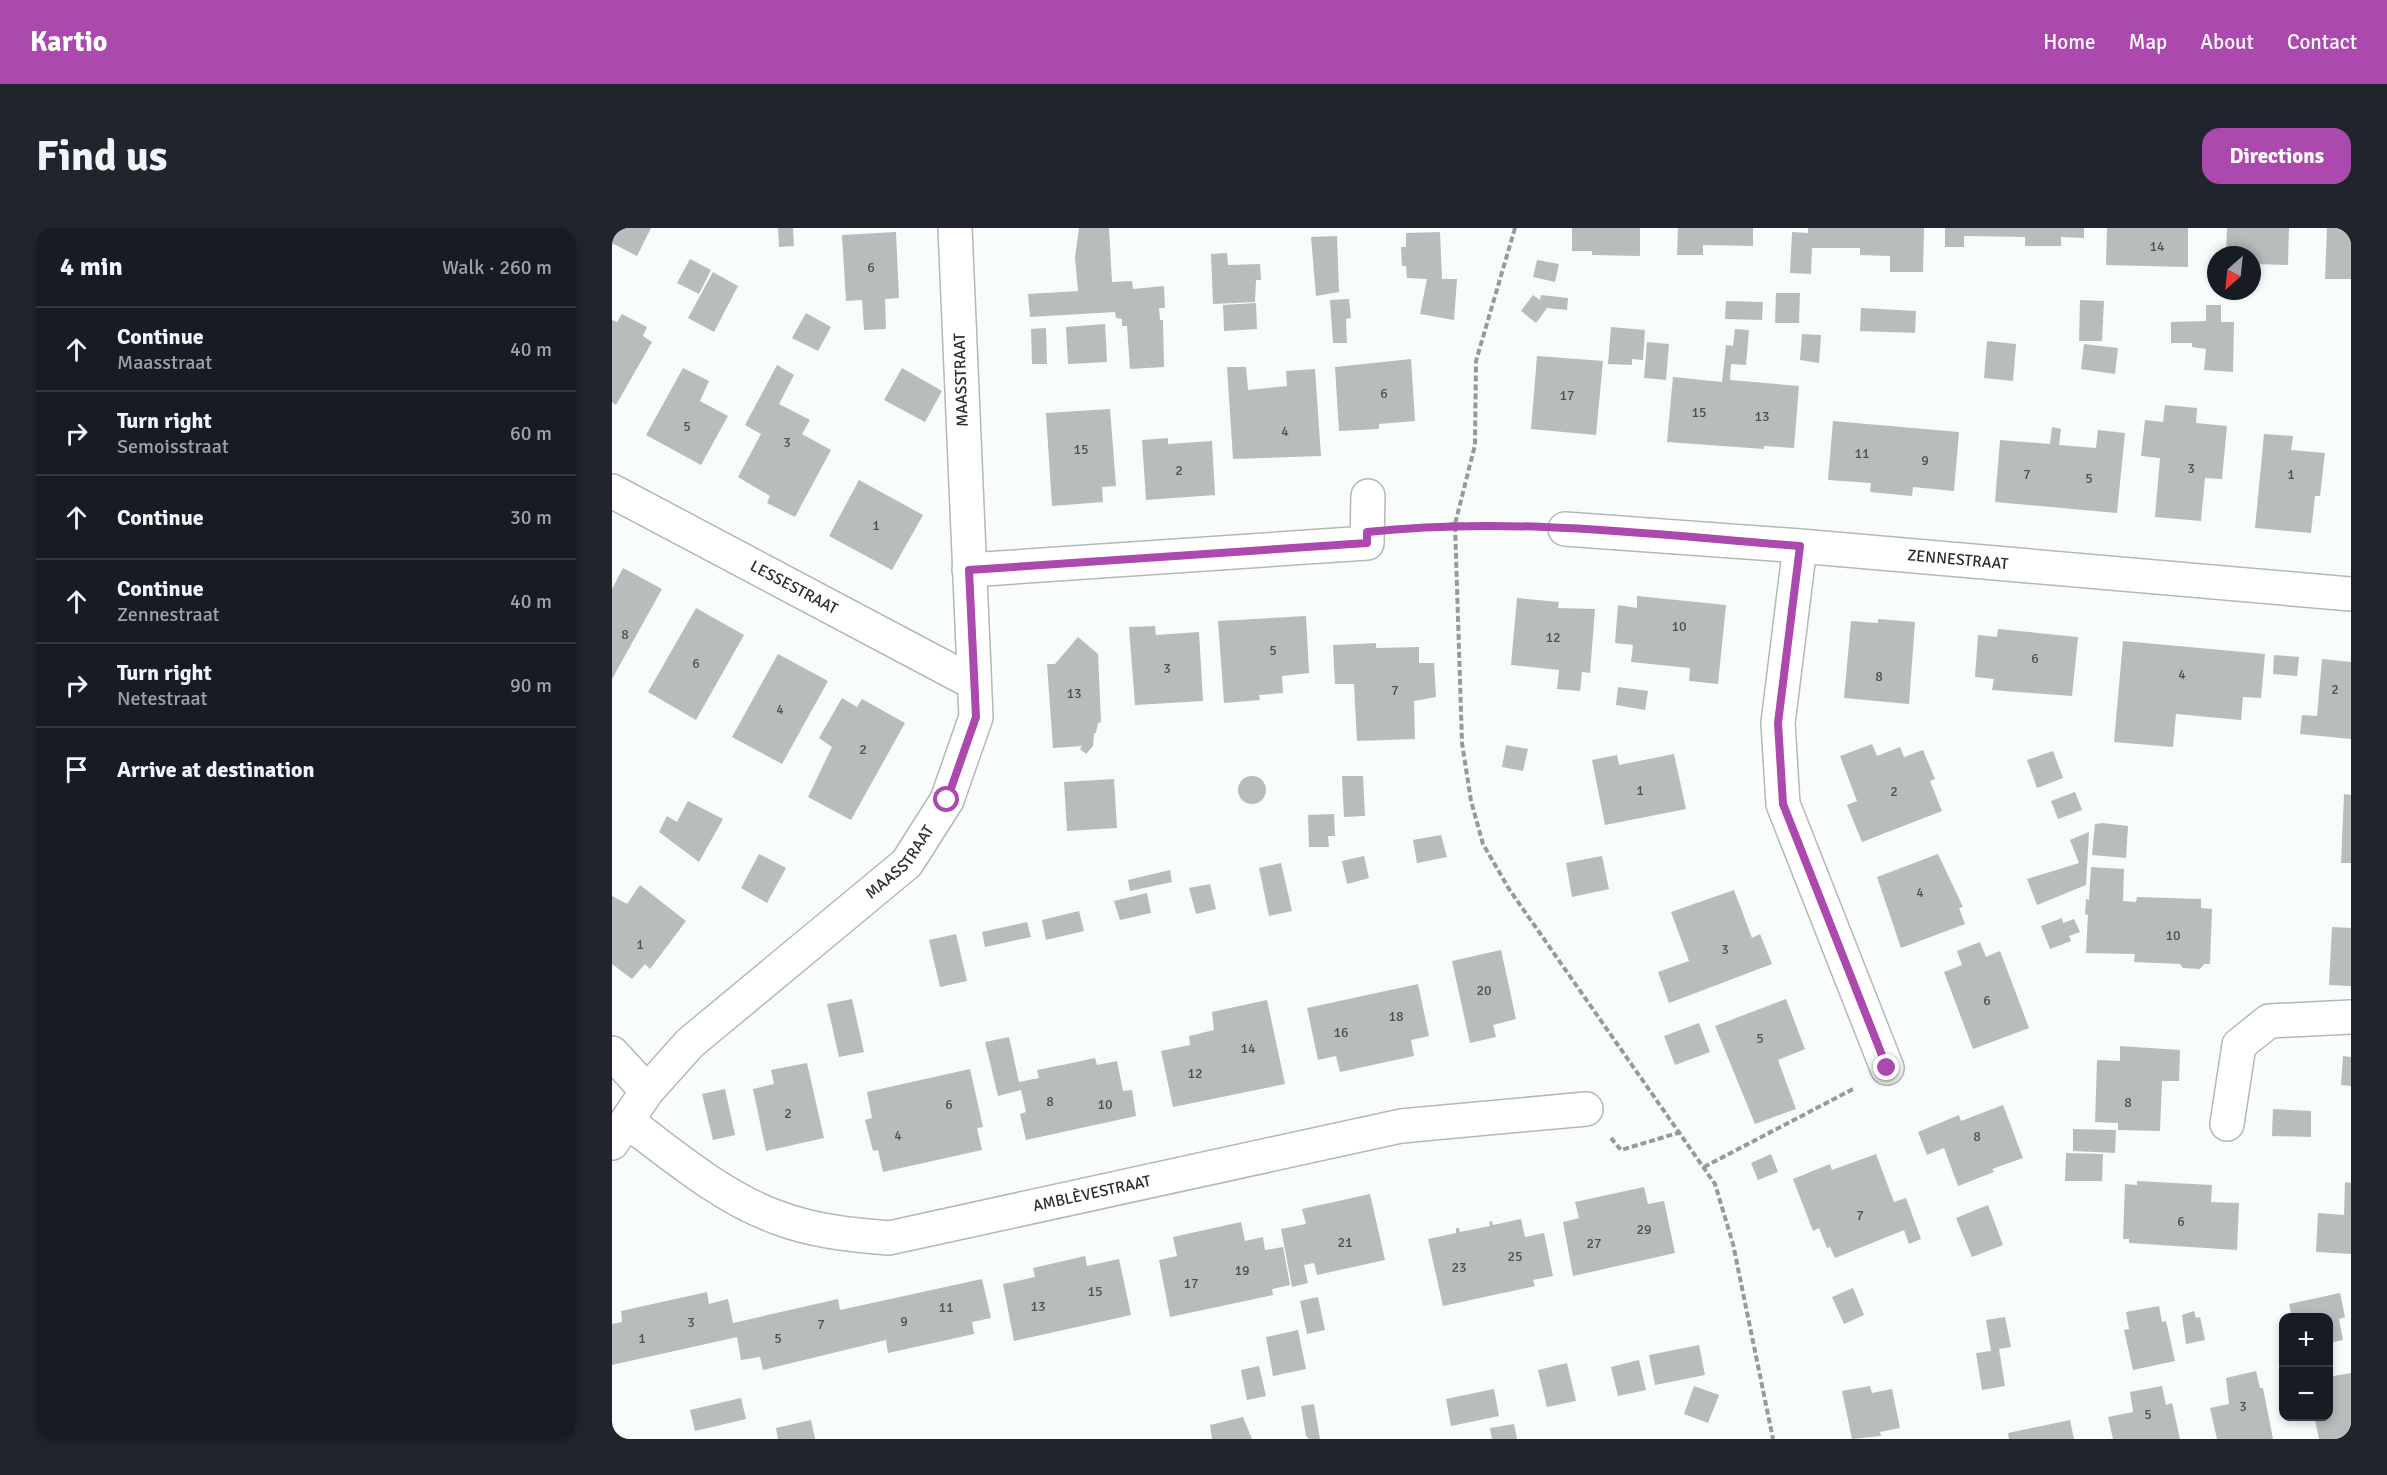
<!DOCTYPE html>
<meta charset="utf-8">
<style>
:root{--surface:#171b24;--page:#20242c;--text:#f1f3f6;--muted:#9ea1a6;--line:#363941;--accent:#ac49af}
body{margin:0;font-family:Signika,sans-serif;background:var(--page);color:var(--text)}
.controls{position:absolute;right:18px;bottom:18px;display:grid;overflow:hidden;border-radius:12px;box-shadow:0 3px 9px #0003}
.controls button{width:54px;height:54px;display:grid;place-items:center;padding:0;border:0;border-bottom:2px solid var(--line);background:var(--surface);color:var(--text);font:30px sans-serif}
.compass{position:absolute;left:1595px;top:18px;width:54px;height:54px;border-radius:50%;background:var(--surface);box-shadow:0 3px 9px #0003;rotate:207deg}
.stop{position:absolute;width:18px;height:18px;margin:-14px;border:4px solid #ac49af;border-radius:50%;background:#fff}
.stop.end{background:#ac49af;border-color:#fff;box-shadow:0 2px 6px #0008}
.list{margin:0;padding:0;list-style:none}
h2{display:flex;justify-content:space-between;align-items:center;height:78px;margin:0;padding:0 24px;font-size:26px}
h2 small{font-size:20px;font-weight:400;color:var(--muted)}
.list li{display:grid;grid-template-columns:39px 1fr auto;gap:18px;align-items:center;box-sizing:border-box;height:84px;padding:0 24px;border-top:2px solid var(--line)}
.list b{display:block;font-size:22px;white-space:nowrap}
.list p{margin:0;font-size:20px;white-space:nowrap;color:var(--muted)}
.list em{font-size:20px;font-style:normal;color:var(--muted)}
.icon{flex:none;width:33px;height:33px;fill:none;stroke:currentColor;stroke-width:2;stroke-linecap:round;stroke-linejoin:round}
.map{position:relative;flex:none;width:1739px;height:1211px;overflow:hidden;border-radius:18px}
header{display:flex;align-items:center;gap:36px;box-sizing:border-box;height:84px;padding:0 30px;background:var(--accent);color:#fff}
header strong{font-size:28px}
nav{display:flex;gap:33px;margin-inline-start:auto;font-size:21px}
.intro{display:flex;align-items:center;justify-content:space-between;box-sizing:border-box;height:144px;padding:0 36px}
h1{margin:0;font-size:42px}
.button{padding:15px 27px;border-radius:18px;background:var(--accent);color:#fff;font-size:21px;font-weight:700}
main{display:flex;gap:36px;padding:0 36px}
aside{flex:1;background:var(--surface);border-radius:18px;box-shadow:0 3px 9px #0003}
.map>svg:first-child{display:block}
.building{fill:#b9bcbd}
.lines{fill:none;stroke-linecap:round;stroke-linejoin:round}
.minor-casing{stroke:#b5b8b8;stroke-width:36}
.path{stroke:#989a9a;stroke-width:4;stroke-dasharray:6 3;stroke-linecap:butt}
.minor{stroke:#fff;stroke-width:33}
.route{stroke:#ac49af;stroke-width:8}
.labels{text-anchor:middle;dominant-baseline:central;stroke-width:4.5;stroke-linejoin:round;paint-order:stroke}
.number-label{font-size:14px;fill:#4f5151}
.street-label{font-size:16px;fill:#2c2d2d;stroke:#fff}
</style>
<header>
<strong>Kartio</strong>
<nav><a>Home</a><a>Map</a><a>About</a><a>Contact</a></nav>
</header>
<div class="intro"><h1>Find us</h1><a class="button">Directions</a></div>
<main>
<aside>
<h2>4 min<small>Walk · 260 m</small></h2>
<ul class="list">
<li><svg class="icon" aria-label="ahead" viewBox="0 0 24 24"><path d="M12 20V5M6 11l6-6 6 6"/></svg><div><b>Continue</b><p>Maasstraat</p></div><em>40 m</em></li>
<li><svg class="icon" aria-label="right" viewBox="0 0 24 24"><path d="M7 20v-9h11M14 6l5 5-5 5"/></svg><div><b>Turn right</b><p>Semoisstraat</p></div><em>60 m</em></li>
<li><svg class="icon" aria-label="ahead" viewBox="0 0 24 24"><path d="M12 20V5M6 11l6-6 6 6"/></svg><div><b>Continue</b></div><em>30 m</em></li>
<li><svg class="icon" aria-label="ahead" viewBox="0 0 24 24"><path d="M12 20V5M6 11l6-6 6 6"/></svg><div><b>Continue</b><p>Zennestraat</p></div><em>40 m</em></li>
<li><svg class="icon" aria-label="right" viewBox="0 0 24 24"><path d="M7 20v-9h11M14 6l5 5-5 5"/></svg><div><b>Turn right</b><p>Netestraat</p></div><em>90 m</em></li>
<li><svg class="icon" aria-label="arrive" viewBox="0 0 24 24"><path d="M6 21V4h12l-3 4 3 4H6"/></svg><div><b>Arrive at destination</b></div></li>
</ul>
</aside>
<div class="map">
<svg width="1739" height="1211" viewBox="0 0 1739 1211">
<rect width="100%" height="100%" fill="#f8fcfb"/>
<g class="building">
<path d="M0,0H39L25,28L0,15Z"/>
<path d="M166,0H181L182,18L167,19Z"/>
<path d="M467,0H497L500,54L520,53L521,61L552,58L553,80H547L548,92H551L552,139L518,141L515,98H510V91L504,90L503,84L418,89L416,66L466,63L463,29Z"/>
<path d="M960,0H1028V28L980,27V23H960Z"/>
<path d="M1066,0H1141V18L1091,17V27H1065Z"/>
<path d="M1196,0H1312L1311,44H1278V28L1248,27V20H1200L1199,46L1178,45L1180,4L1196,5Z"/>
<path d="M1333,0H1472V10L1449,9V18H1413V9L1352,8V19H1333Z"/>
<path d="M1495,0H1576V39L1494,37Z"/>
<path d="M1615,0H1677L1676,37L1640,36V27H1614Z"/>
<path d="M1715,0H1739V51H1713Z"/>
<path d="M284,4L287,70L273,71L274,101L252,102L250,72L234,73L230,7Z"/>
<path d="M828,4L830,51H845L842,92L808,86L815,51L795,50L794,38H790L789,19H794V5Z"/>
<path d="M725,8L727,64L704,68L699,9Z"/>
<path d="M615,25L616,37L648,36L649,52H644L643,74L601,76L599,26Z"/>
<path d="M78,31L99,42L87,66L65,55Z"/>
<path d="M925,32L947,36L943,54L921,49Z"/>
<path d="M101,44L126,58L102,104L76,90Z"/>
<path d="M1164,65H1188L1187,95H1163Z"/>
<path d="M921,67L928,72L929,67L956,70L955,82L935,80L924,95L909,83Z"/>
<path d="M737,71L739,90L734,91L735,115H721L718,72Z"/>
<path d="M1468,72L1492,73L1490,113H1467Z"/>
<path d="M1114,73L1151,74L1150,92L1113,91Z"/>
<path d="M644,75L645,101L612,103L611,77Z"/>
<path d="M1594,77H1609V94H1622L1621,144L1592,142L1594,121L1580,119V115H1559V94L1594,93Z"/>
<path d="M1249,80L1304,83L1303,105L1248,103Z"/>
<path d="M194,85L219,99L206,123L180,110Z"/>
<path d="M10,86L35,99L31,108L40,114L4,177L0,174V92L5,94Z"/>
<path d="M493,96L495,134L456,136L454,99Z"/>
<path d="M999,99L1033,102L1031,132L1020,131V137L996,136Z"/>
<path d="M434,100L435,136H420L419,101Z"/>
<path d="M1123,101L1137,102L1134,137L1119,136L1118,152L1187,158L1182,220L1152,218V221L1055,214L1061,149L1110,154L1114,117L1121,118Z"/>
<path d="M1190,106L1209,107L1207,135L1188,132Z"/>
<path d="M1375,113L1404,116L1401,153L1372,150Z"/>
<path d="M1035,114L1057,116L1054,152L1032,150Z"/>
<path d="M1472,116L1506,120L1503,146L1469,141Z"/>
<path d="M925,128L991,133L984,207L919,201Z"/>
<path d="M799,131L803,193L767,196V201L727,203L723,139Z"/>
<path d="M165,137L182,147L167,176L198,192L190,206L219,222L183,289L155,275L158,268L126,249L149,206L133,197Z"/>
<path d="M615,139H634L636,162L675,158L674,143L703,141L709,228L621,231Z"/>
<path d="M71,140L97,153L88,173L116,188L89,237L34,207Z"/>
<path d="M290,140L330,163L313,194L272,172Z"/>
<path d="M1553,177L1585,180L1584,195L1615,198L1610,251L1593,250L1589,293L1543,289L1548,230L1529,228L1533,192L1551,194Z"/>
<path d="M498,181L504,258L490,259L491,274L440,278L434,185Z"/>
<path d="M1221,193L1347,204L1342,263L1301,259L1300,268L1258,264L1259,255L1216,252Z"/>
<path d="M1440,199L1449,201L1447,217L1484,220L1486,202L1513,205L1505,285L1383,274L1388,212L1438,216Z"/>
<path d="M1652,206L1681,208L1679,222L1713,225L1708,268H1703L1699,305L1643,300Z"/>
<path d="M556,210V216L600,213L603,267L534,272L530,212Z"/>
<path d="M247,252L311,287L280,342L217,308Z"/>
<path d="M11,340L50,361L0,451V361Z"/>
<path d="M1025,368L1114,377L1106,456L1077,453L1078,440L1019,434L1021,417L1003,415L1006,377L1025,380Z"/>
<path d="M905,370L947,374L946,380L983,381L978,445L970,444L968,463L945,461L947,442L899,437Z"/>
<path d="M84,380L132,407L84,492L36,464Z"/>
<path d="M694,388L697,445L670,448L671,465L647,467L648,472L612,475L606,393Z"/>
<path d="M1266,391L1303,394L1297,476L1232,470L1239,393L1266,395Z"/>
<path d="M543,398L544,407L587,404L591,473L523,477L517,399Z"/>
<path d="M1386,401L1466,409L1460,468L1380,462L1382,451L1363,449L1366,407L1385,409Z"/>
<path d="M466,409L486,426L489,494L486,495L484,505H482L481,518L474,526L468,521L470,518L441,520L435,436H443Z"/>
<path d="M1511,413L1653,426L1649,470L1631,469L1629,492L1564,486L1561,519L1502,514Z"/>
<path d="M764,415V420L807,419V435H822L824,469L802,473L803,511L745,513L742,456H723L721,417Z"/>
<path d="M166,426L216,453L170,536L120,509Z"/>
<path d="M1662,427L1687,429L1685,448L1661,446Z"/>
<path d="M1710,431L1739,434V511L1688,506L1690,487L1705,488Z"/>
<path d="M1006,459L1036,463L1033,482L1004,477Z"/>
<path d="M230,470L245,479L250,471L293,495L239,592L196,569L220,519L207,510Z"/>
<path d="M1260,516L1265,528L1288,519L1292,529L1311,522L1323,551L1318,553L1330,583L1250,614L1235,577L1245,573L1228,528Z"/>
<path d="M894,517L916,521L911,543L890,539Z"/>
<path d="M1441,523L1451,550L1425,560L1415,532Z"/>
<path d="M1062,526L1074,581L993,597L980,532L1005,527L1007,537Z"/>
<path d="M730,548H751L753,588L732,589Z"/>
<circle cx="640" cy="562" r="14"/>
<path d="M502,551L505,600L455,603L452,554Z"/>
<path d="M1463,564L1470,582L1446,591L1439,573Z"/>
<path d="M1732,566L1739,567V635H1729Z"/>
<path d="M76,573L111,591L87,634L47,604L55,588L65,594Z"/>
<path d="M722,586L723,608H716L717,619H697L696,587Z"/>
<path d="M1490,595L1516,598L1514,630L1480,627L1483,596Z"/>
<path d="M1477,604L1474,657L1425,677L1415,651L1467,635L1458,612Z"/>
<path d="M829,607L835,629L805,635L801,612Z"/>
<path d="M147,626L174,640L155,675L129,660Z"/>
<path d="M1326,626L1351,679L1347,680L1353,696L1289,720L1265,649Z"/>
<path d="M752,628L757,650L735,656L730,633Z"/>
<path d="M990,628L997,661L960,669L954,635Z"/>
<path d="M669,635L680,683L657,688L647,640Z"/>
<path d="M1479,639L1512,641L1511,673L1524,674L1525,669L1589,671V680L1600,681L1598,736H1592L1588,741L1571,740L1568,736L1522,734L1523,726L1474,725L1476,687L1473,686L1474,671L1477,672Z"/>
<path d="M558,642L560,654L518,663L516,652Z"/>
<path d="M598,656L604,681L584,686L577,660Z"/>
<path d="M28,657L74,693L38,741L33,736L20,751L0,736V668L15,676Z"/>
<path d="M1122,662L1140,710L1148,706L1160,736L1057,775L1046,744L1077,733L1059,684Z"/>
<path d="M535,665L539,685L508,692L502,673Z"/>
<path d="M467,683L472,703L434,712L430,692Z"/>
<path d="M1450,690L1451,695L1462,691L1468,704L1457,708L1459,713L1438,721L1429,698Z"/>
<path d="M415,694L419,709L373,719L370,704Z"/>
<path d="M1720,699L1739,700V758L1717,757Z"/>
<path d="M344,706L355,753L328,759L317,712Z"/>
<path d="M1368,714L1374,729L1388,723L1417,800L1361,821L1332,744L1350,737L1345,723Z"/>
<path d="M889,722L904,791L881,797L884,809L858,815L840,733Z"/>
<path d="M806,756L817,808L799,812L802,828L728,844L724,828L706,832L695,780Z"/>
<path d="M240,771L252,824L227,829L215,776Z"/>
<path d="M1174,771L1193,821L1166,832L1184,881L1143,896L1103,798Z"/>
<path d="M655,772L673,856L561,879L549,823L578,817L577,808L602,802L600,784Z"/>
<path d="M1087,795L1098,824L1063,837L1052,808Z"/>
<path d="M397,809L407,854L427,850L425,842L455,836L483,830L485,837L505,833L511,863L520,862L524,888L414,912L408,886L414,884L409,862L386,868L373,814Z"/>
<path d="M1508,818L1568,822L1567,853H1550L1548,903L1506,902V895L1483,894L1485,832L1508,833Z"/>
<path d="M1731,828L1739,829V858L1729,857Z"/>
<path d="M195,835L212,910L154,923L141,861L162,856L159,842Z"/>
<path d="M358,841L371,899L365,900L370,922L271,944L266,922L261,923L253,892L260,890L255,864Z"/>
<path d="M113,861L123,907L101,912L90,866Z"/>
<path d="M1391,877L1411,930L1380,941L1382,944L1346,958L1332,920L1315,927L1306,904L1347,887L1349,893Z"/>
<path d="M1661,881L1699,883V909L1660,908Z"/>
<path d="M1461,901L1504,902L1503,925L1461,923Z"/>
<path d="M1454,925L1491,926L1490,953H1453Z"/>
<path d="M1159,926L1166,944L1146,952L1139,935Z"/>
<path d="M1264,926L1282,974L1294,970L1309,1011L1297,1016L1292,1002L1223,1030L1218,1019L1215,1020L1207,1000L1201,1003L1181,951L1218,936L1220,942Z"/>
<path d="M1525,953L1600,957L1599,974L1627,975L1625,1022L1517,1015V1011H1511L1513,956L1525,957Z"/>
<path d="M1733,954L1739,955V1026L1704,1024L1706,985L1732,987Z"/>
<path d="M1032,959L1036,976L1052,973L1063,1025L961,1048L951,994L967,990L963,974Z"/>
<path d="M758,966L773,1032L705,1047L702,1035L692,1037L696,1055L680,1059L669,1001L694,996L690,981Z"/>
<path d="M1376,977L1391,1017L1360,1029L1344,990Z"/>
<path d="M909,991L913,1009L932,1005L941,1048L921,1052L923,1058L831,1078L816,1011L844,1005V1000H847L848,1004L878,998L877,994L880,993L881,997Z"/>
<path d="M629,994L633,1013L651,1009L653,1022L671,1019L678,1057L660,1061L661,1067L558,1089L547,1032L565,1028L561,1009Z"/>
<path d="M473,1028L475,1038L507,1031L519,1087L402,1113L391,1056L423,1049L421,1040Z"/>
<path d="M370,1051L379,1090L360,1094L362,1106L276,1125L274,1112L151,1142L148,1129L129,1132L125,1109L0,1137V1096L10,1094L9,1083L95,1064L97,1076L116,1071L121,1095L226,1071L228,1082Z"/>
<path d="M1241,1060L1252,1087L1232,1096L1220,1069Z"/>
<path d="M1728,1065L1733,1089L1727,1091L1731,1112L1716,1115V1089H1680L1677,1076Z"/>
<path d="M706,1069L713,1102L695,1106L688,1073Z"/>
<path d="M1547,1078L1550,1094L1554,1093L1563,1133L1521,1142L1512,1102L1517,1101L1514,1084Z"/>
<path d="M1582,1083L1584,1090L1588,1089L1593,1112L1574,1116L1570,1087Z"/>
<path d="M1393,1089L1399,1119L1387,1121L1393,1158L1370,1162L1364,1125L1379,1123L1374,1092Z"/>
<path d="M686,1102L694,1141L661,1148L654,1109Z"/>
<path d="M1087,1117L1093,1147L1043,1157L1037,1127Z"/>
<path d="M1027,1132L1034,1162L1006,1168L999,1139Z"/>
<path d="M955,1135L964,1173L935,1179L926,1142Z"/>
<path d="M647,1138L654,1168L635,1172L629,1142Z"/>
<path d="M1644,1143L1648,1160H1651L1661,1211H1605L1598,1180L1617,1176L1614,1150Z"/>
<path d="M1739,1145V1211H1707L1702,1188H1716V1149Z"/>
<path d="M1082,1158L1107,1167L1096,1195L1072,1186Z"/>
<path d="M1258,1158L1260,1165L1280,1161L1288,1200L1268,1204L1269,1208L1240,1211L1230,1163Z"/>
<path d="M1550,1158L1554,1177L1560,1175L1568,1211H1501L1496,1189L1521,1184L1518,1164Z"/>
<path d="M882,1161L887,1188L839,1198L834,1171Z"/>
<path d="M129,1170L134,1191L83,1203L78,1182Z"/>
<path d="M702,1176L708,1211H697L694,1208L689,1178Z"/>
<path d="M631,1189L640,1211H600L598,1197Z"/>
<path d="M199,1192L203,1211H166L164,1200Z"/>
<path d="M1458,1192L1462,1211H1397L1396,1205Z"/>
<path d="M902,1196L905,1211H880L878,1200Z"/>
</g>
<g class="lines">
<g class="minor-casing">
<g id="minor">
<path id="s1" d="M0,263L362,455"/>
<path id="s2" d="M953,301L1188,318L1739,366"/>
<path d="M1188,318L1166,495L1171,576L1275,840"/>
<path d="M357,342L755,315L756,268"/>
<path d="M0,825L35,863"/>
<path id="s3" d="M15,893C61,928 110,969 164,989C200,1003 239,1007 277,1010L789,898L974,881"/>
<path d="M1615,896L1627,817L1657,793L1739,789"/>
<path id="s4" d="M0,915L35,863L78,815L295,635L335,572L364,489L343,0"/>
</g>
</g>
<g class="path">
<path d="M903,0L864,133L863,217L843,296L850,515L859,573L871,616L897,661L1103,956L1121,1016L1161,1211"/>
<path d="M792,300L843,296L916,299"/>
<path d="M999,910L1009,922L1069,904"/>
<path d="M1092,939L1243,860"/>
</g>
<use href="#minor" class="minor"/>
</g>
<g class="lines">
<path class="route" d="M335,572L364,489L357,342L755,315V304C899,288 1045,307 1188,318L1166,495L1171,576L1275,840"/>
</g>
<g class="labels">
<g class="number-label">
<text x="1545" y="18">14</text>
<text x="259" y="39">6</text>
<text x="772" y="165">6</text>
<text x="955" y="167">17</text>
<text x="1087" y="184">15</text>
<text x="1150" y="188">13</text>
<text x="75" y="198">5</text>
<text x="673" y="203">4</text>
<text x="175" y="214">3</text>
<text x="469" y="221">15</text>
<text x="1250" y="225">11</text>
<text x="1313" y="232">9</text>
<text x="1579" y="240">3</text>
<text x="567" y="242">2</text>
<text x="1415" y="246">7</text>
<text x="1679" y="246">1</text>
<text x="1477" y="250">5</text>
<text x="264" y="297">1</text>
<text x="1067" y="398">10</text>
<text x="13" y="406">8</text>
<text x="941" y="409">12</text>
<text x="661" y="422">5</text>
<text x="1423" y="430">6</text>
<text x="84" y="435">6</text>
<text x="555" y="440">3</text>
<text x="1570" y="446">4</text>
<text x="1267" y="448">8</text>
<text x="1723" y="461">2</text>
<text x="783" y="462">7</text>
<text x="462" y="465">13</text>
<text x="168" y="481">4</text>
<text x="251" y="521">2</text>
<text x="1028" y="562">1</text>
<text x="1282" y="563">2</text>
<text x="1308" y="664">4</text>
<text x="1561" y="707">10</text>
<text x="28" y="716">1</text>
<text x="1113" y="721">3</text>
<text x="872" y="762">20</text>
<text x="1375" y="772">6</text>
<text x="784" y="788">18</text>
<text x="729" y="804">16</text>
<text x="1148" y="810">5</text>
<text x="636" y="820">14</text>
<text x="583" y="845">12</text>
<text x="438" y="873">8</text>
<text x="1516" y="874">8</text>
<text x="337" y="876">6</text>
<text x="493" y="876">10</text>
<text x="176" y="885">2</text>
<text x="286" y="907">4</text>
<text x="1365" y="908">8</text>
<text x="1248" y="987">7</text>
<text x="1569" y="993">6</text>
<text x="1032" y="1001">29</text>
<text x="733" y="1014">21</text>
<text x="982" y="1015">27</text>
<text x="903" y="1028">25</text>
<text x="847" y="1039">23</text>
<text x="630" y="1042">19</text>
<text x="579" y="1055">17</text>
<text x="483" y="1063">15</text>
<text x="426" y="1078">13</text>
<text x="334" y="1079">11</text>
<text x="292" y="1093">9</text>
<text x="79" y="1094">3</text>
<text x="209" y="1096">7</text>
<text x="30" y="1110">1</text>
<text x="166" y="1110">5</text>
<text x="1631" y="1178">3</text>
<text x="1536" y="1186">5</text>
</g>
<g class="street-label">
<text transform="translate(349 152) rotate(-92)">MAASSTRAAT</text>
<text stroke="none"><textPath href="#s2" startOffset="394">ZENNESTRAAT</textPath></text>
<text stroke="none"><textPath href="#s1" startOffset="206">LESSESTRAAT</textPath></text>
<text stroke="none"><textPath href="#s4" startOffset="405">MAASSTRAAT</textPath></text>
<text stroke="none"><textPath href="#s3" startOffset="501">AMBLÈVESTRAAT</textPath></text>
</g>
</g>
</svg>
<div class="controls">
<button>+</button>
<button>−</button>
</div>
<svg class="compass" viewBox="-18 -18 36 36"><path d="M0-13l5 13h-10z" fill="#e53935"/><path d="M0 13l5-13h-10z" fill="#9ea1a6"/></svg>
<div class="stop" style="left:335px;top:572px"></div>
<div class="stop end" style="left:1275px;top:840px"></div>
</div>
</main>
